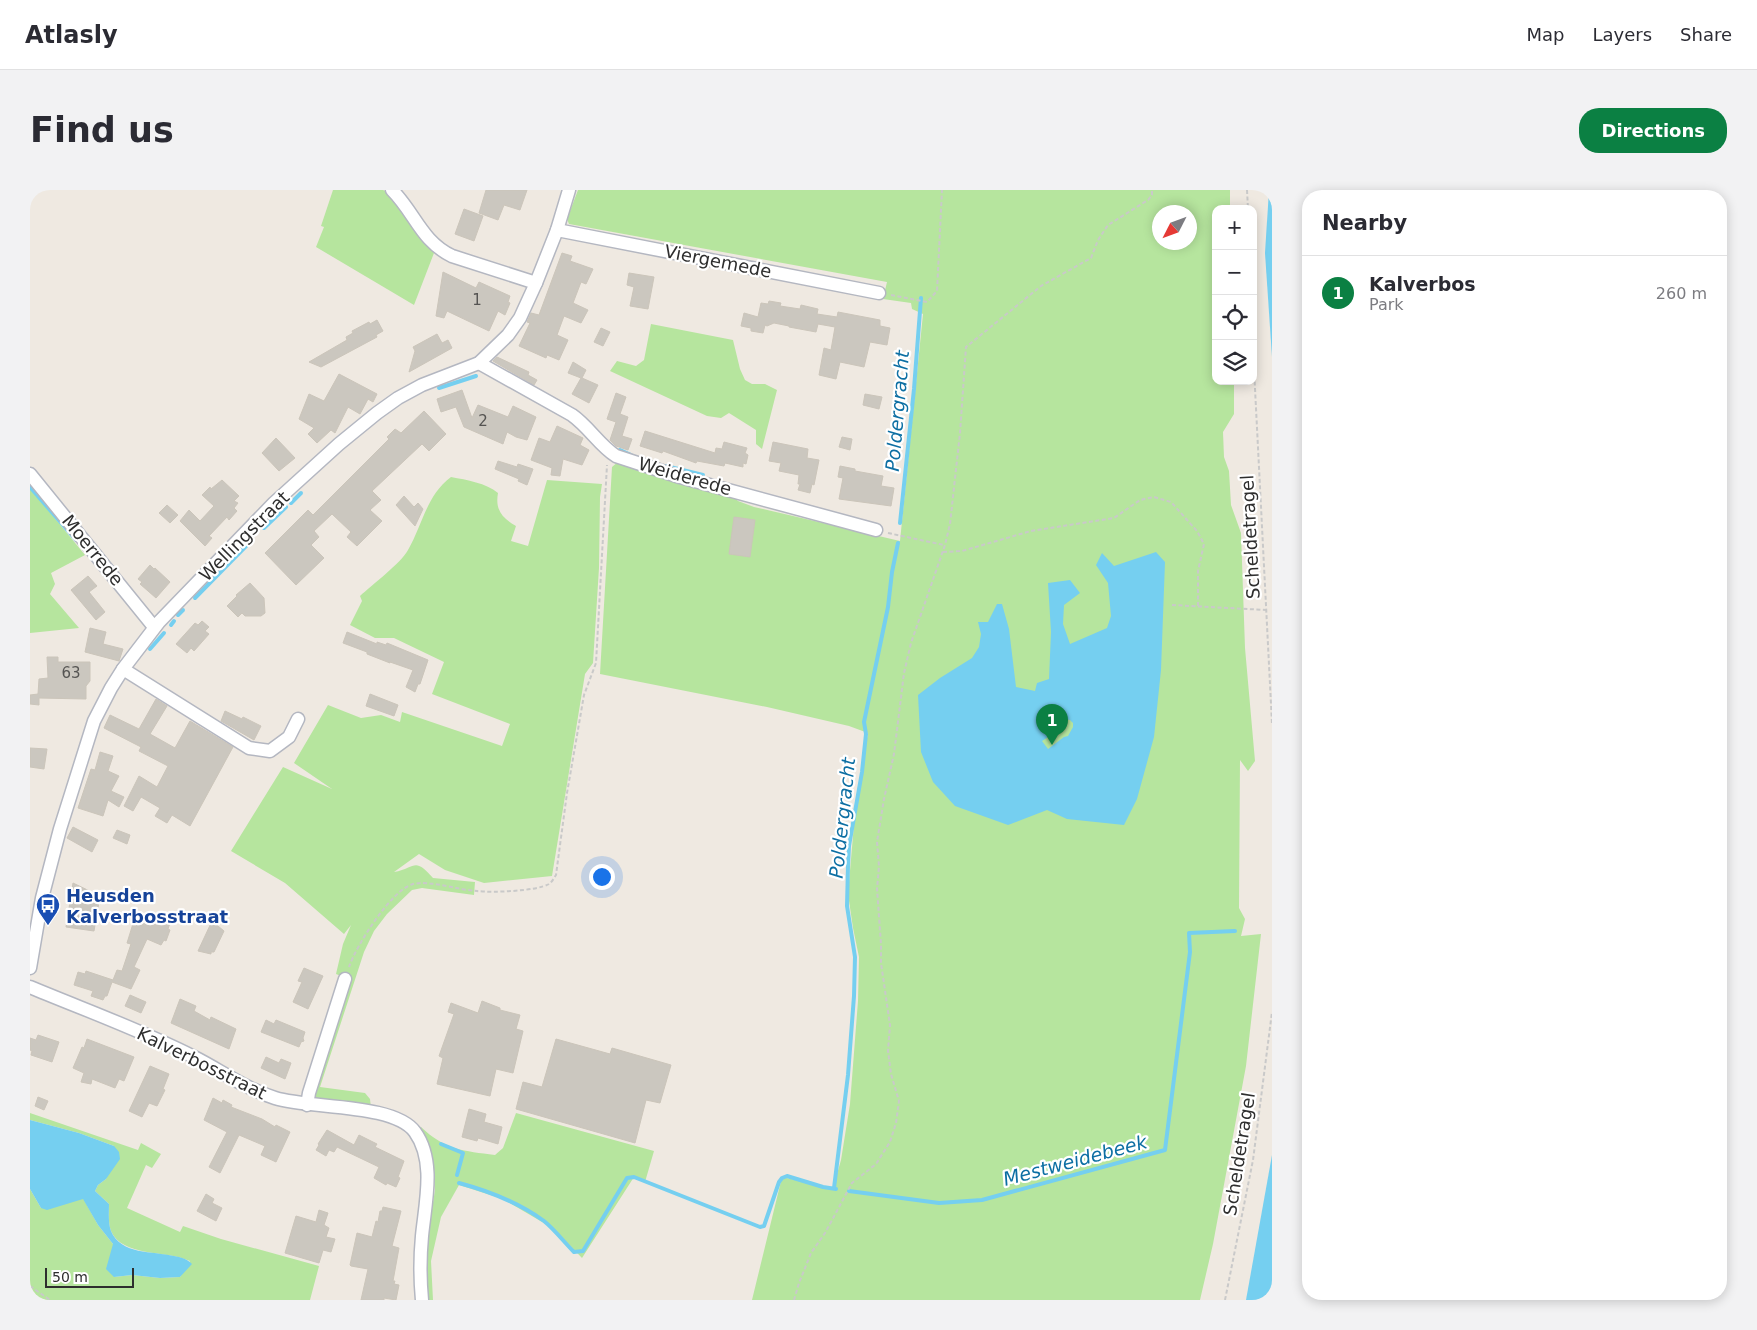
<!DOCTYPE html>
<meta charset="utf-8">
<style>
:root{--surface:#fff;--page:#f2f2f3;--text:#2b2b33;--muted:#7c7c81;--line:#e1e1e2;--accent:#0b8043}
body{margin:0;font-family:"DejaVu Sans",sans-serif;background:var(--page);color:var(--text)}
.controls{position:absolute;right:15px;top:15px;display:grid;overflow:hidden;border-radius:10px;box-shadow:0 2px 12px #0003}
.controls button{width:45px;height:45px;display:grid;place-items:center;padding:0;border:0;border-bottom:1px solid var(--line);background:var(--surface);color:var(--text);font:25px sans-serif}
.compass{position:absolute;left:1122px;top:15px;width:45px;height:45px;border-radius:50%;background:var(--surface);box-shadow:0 2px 12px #0003;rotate:228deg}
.scale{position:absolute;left:15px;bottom:12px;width:89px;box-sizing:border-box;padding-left:5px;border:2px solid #2e2e2e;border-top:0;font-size:14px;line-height:18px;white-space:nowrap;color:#2e2e2e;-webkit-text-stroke:4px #fff;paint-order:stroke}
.you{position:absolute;left:571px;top:686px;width:18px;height:18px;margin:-12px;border:4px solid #fff;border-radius:50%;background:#1a73e8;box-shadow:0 0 0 8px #1a73e833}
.badge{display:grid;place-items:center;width:32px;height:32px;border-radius:50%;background:var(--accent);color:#fff;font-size:16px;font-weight:700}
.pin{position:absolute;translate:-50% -41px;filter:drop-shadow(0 1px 2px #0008)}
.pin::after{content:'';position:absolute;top:26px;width:18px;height:15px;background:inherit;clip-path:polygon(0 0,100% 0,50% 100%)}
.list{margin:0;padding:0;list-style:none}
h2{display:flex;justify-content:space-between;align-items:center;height:65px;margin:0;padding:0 20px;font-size:21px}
h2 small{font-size:16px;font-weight:400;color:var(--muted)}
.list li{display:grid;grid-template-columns:32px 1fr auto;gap:15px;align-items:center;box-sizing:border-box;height:75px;padding:0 20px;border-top:1px solid var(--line)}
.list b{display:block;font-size:19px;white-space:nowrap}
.list p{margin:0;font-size:16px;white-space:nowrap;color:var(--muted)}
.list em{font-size:16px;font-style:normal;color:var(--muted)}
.icon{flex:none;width:28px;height:28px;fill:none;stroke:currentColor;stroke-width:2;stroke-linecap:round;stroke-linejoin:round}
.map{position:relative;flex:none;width:1242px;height:1110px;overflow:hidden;border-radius:20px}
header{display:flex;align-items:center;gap:30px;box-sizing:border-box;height:70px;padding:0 25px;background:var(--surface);border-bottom:1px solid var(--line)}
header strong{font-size:24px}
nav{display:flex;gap:28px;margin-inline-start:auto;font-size:18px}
.intro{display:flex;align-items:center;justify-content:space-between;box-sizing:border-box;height:120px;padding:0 30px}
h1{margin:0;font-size:35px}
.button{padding:12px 22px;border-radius:20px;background:var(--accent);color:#fff;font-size:18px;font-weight:700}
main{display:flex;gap:30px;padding:0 30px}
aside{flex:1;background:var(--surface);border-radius:20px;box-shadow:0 2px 12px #0003}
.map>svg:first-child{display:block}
.green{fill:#b6e59e;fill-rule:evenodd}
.water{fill:#75cff0;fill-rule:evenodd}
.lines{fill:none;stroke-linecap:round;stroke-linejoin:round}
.stream{stroke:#75cff0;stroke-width:4}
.building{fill:#cbc7bf;stroke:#cbc5ba}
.minor-casing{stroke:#b4b7c1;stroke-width:15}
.path{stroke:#c9c9c9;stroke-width:2;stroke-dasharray:4 2.5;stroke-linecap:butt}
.minor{stroke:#fff;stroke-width:12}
.labels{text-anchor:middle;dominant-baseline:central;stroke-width:4.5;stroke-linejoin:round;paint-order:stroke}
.number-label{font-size:15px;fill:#555452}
.street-label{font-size:18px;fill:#2e2e2e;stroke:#fff}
.transit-label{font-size:18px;font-weight:bold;fill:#164399;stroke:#fff;text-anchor:start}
.water-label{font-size:19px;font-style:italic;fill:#0d6fa3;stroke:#fff}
</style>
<header>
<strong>Atlasly</strong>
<nav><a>Map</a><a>Layers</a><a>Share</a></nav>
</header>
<div class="intro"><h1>Find us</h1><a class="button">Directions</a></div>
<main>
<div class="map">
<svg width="1242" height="1110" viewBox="0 0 1242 1110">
<rect width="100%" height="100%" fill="#efe9e1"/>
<g class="green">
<path d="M303,0C315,0 343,0 353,0C370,6 391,48 404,63L384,115L286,57L294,37L291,36Z"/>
<path d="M548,0H1200V19H1186V191H1204V224L1193,242L1194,267L1199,281L1201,315L1211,343L1215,458L1225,571L1218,581L1210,570L1209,718L1215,729L1211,746L1231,744L1216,876L1183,1054L1170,1110H722L752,987L803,998L811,970L820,914L828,811L829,767L823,738L818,704L826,611L838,543L819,536L737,517L570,484L582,277L589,271L703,306L708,311L724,317L870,351L893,124L882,119L881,113L853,109L857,92L539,34L537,29ZM1130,22H1160V52H1130Z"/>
<path d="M621,134L703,150L710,179L715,190L722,194H735L747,200L732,259L726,254V240L699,223L691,228L677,226L580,181L587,171L606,176L614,170Z"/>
<path d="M421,287C437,290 456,293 468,303C465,320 472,328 486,336L481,351L498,356L517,290L572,294L570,307L569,378L563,473L555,484L522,686L454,693L415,680L389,664L364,682C386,678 384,666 403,688L445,692L444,705L392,698L382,700L357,724L344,741L334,762L290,897L335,903L340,909L341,918L283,912L319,789L306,784L313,754L321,735L314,744L255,693L201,661L253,577L302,599L264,573L298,515L331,528L351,525L370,532L372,522L472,556L480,534L402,504L414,472L364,448H345L320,435L332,411L330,406C342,395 371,373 378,360C393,334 396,306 421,287Z"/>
<path d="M0,298L55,365L21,383L25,394L20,404L49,438L0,443Z"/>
<path d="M0,923L108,960L111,953L131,964L122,978L116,975L97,1018L150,1042L153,1036L191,1049L289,1076L280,1110H0V999L11,1018H21L53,1008L68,1035L83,1054L84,1087L102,1085L130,1088L150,1087L160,1071C136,1060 92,1067 81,1041C78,1033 79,1022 79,1014L65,1001L68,995L76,989L84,956L49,943L0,930Z"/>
<path d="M486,923L624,961L615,992L604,987L552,1068L524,1039L473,1009L429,995L411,1027L401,1071L403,1110H396V1058L405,1000L403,977L389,940L391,937C415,960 434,961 465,965L473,958Z"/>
</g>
<g class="water">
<path d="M1239,0H1242V167L1235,63Z"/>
<path d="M1126,362L1135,372L1131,480L1124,547L1107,609L1094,635L1037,629L1017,620L978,635L925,616L903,592L891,562L888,505L910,488L942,468L949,457L951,444L948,432H958L967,414H972L979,439L986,497L1005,501L1007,493L1019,489L1021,442L1018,393L1040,390L1050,403L1034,415L1033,434L1040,454L1077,438L1081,426L1078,393L1066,375L1072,363L1084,376ZM1025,524H1028L1030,528L1040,530L1043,533V537L1038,546L1034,547L1018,559L1012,551C1029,541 1020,538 1025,524Z"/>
<path d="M0,930L49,943L84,956L89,962L90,969L76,989L68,995L65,1001L79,1014C79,1022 78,1033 81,1041C91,1065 123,1061 144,1066C151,1067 157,1069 162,1074L150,1087L130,1088L102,1085L84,1087L76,1079L83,1054L68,1035L53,1009L17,1020L11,1018L0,999Z"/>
<path d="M1242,965V1110H1216Z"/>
</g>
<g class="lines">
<g class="stream">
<path d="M409,198L446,186"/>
<path d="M590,260L601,265"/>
<path d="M636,276L673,285"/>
<path d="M0,297L46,350"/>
<path d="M261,313L271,303"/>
<path d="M870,333L884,199L891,108"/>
<path d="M234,338L256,317"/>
<path d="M165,408L221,351"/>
<path d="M148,425L153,420"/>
<path d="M141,435L144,431"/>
<path d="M120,459L134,443"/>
<path d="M411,954L433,963L427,985"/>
<path d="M429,993C459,1001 489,1013 514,1031C525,1040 534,1052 544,1062L553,1061L597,988L604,987L730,1037L734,1036L749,992L752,988L757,986L793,997L806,999"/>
<path d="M804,998L818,885L824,806L825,767L817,716L818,676L819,656L832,582L836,544L834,532L858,417L862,382L868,353"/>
<path d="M819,1001L909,1013L952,1010L1135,960L1160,762L1159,743L1205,741"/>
</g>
</g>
<g class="building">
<path d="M456,0H497L490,20L474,15L468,30L449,23Z"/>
<path d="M434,19L453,26L444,51L425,44Z"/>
<path d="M532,63L542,66L540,71L563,79L556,94L551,92L543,113L558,120L551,133L534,126L527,145L538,150L529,170L517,165L516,168L489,156L500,133L497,132L501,123L509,125Z"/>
<path d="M413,82L446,98L449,92L480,106L478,112L480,113L475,125L468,121L459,141L417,121L414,128L406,126Z"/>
<path d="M599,83L624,87L618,119L600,116L604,97L597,95Z"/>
<path d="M739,111L751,113L750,116L770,119L771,115L788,119L787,124L807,127L808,122L850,130V136L860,138L857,155L840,152L834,177L810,172L806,189L789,185L794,158L801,160L805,137L788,134L786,142L759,137V136L744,133L737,136L735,135L733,143L721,141V138L711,136L714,123L728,127L731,113L738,114Z"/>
<path d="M347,130L353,141L346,145L347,147L291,177L279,172L317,150L316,147L323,143L322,141L339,132L340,134Z"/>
<path d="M571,138L580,142L573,156L564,152Z"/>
<path d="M407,144L412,153L418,150L422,158L379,182L385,161L383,157Z"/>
<path d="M467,167L499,182L498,185L507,190L504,195L463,171Z"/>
<path d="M543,172L556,180L552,188L568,195L559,213L542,204L551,188L538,183Z"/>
<path d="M309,184L347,204L343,212L338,209L330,224L318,217L305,243L301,240L287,253L278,244L284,238L269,229L279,204L294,211Z"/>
<path d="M432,200L442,228L448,215L478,227L483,216L506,227L497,250L486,247L477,242L473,254L434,237L426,217L411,222L407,209Z"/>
<path d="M586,203L596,207L590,224L598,227L592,246L602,249L598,260L586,256L580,250L586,232L577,229Z"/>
<path d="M835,204L852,207L849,219L833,215Z"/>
<path d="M394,221L416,244L399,261L392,254L342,301L351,310L340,320L352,331L327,356L317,347L321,342L302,324L284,341L289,347L281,355L294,368L266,395L235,363L278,320L283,325L359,249L357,247L365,239L371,243Z"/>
<path d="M527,236L553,248L550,255L559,260L552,275L533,269L530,286L521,285L522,278L501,270L509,248L520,252Z"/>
<path d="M615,241L685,263L686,258L692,259L694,252L717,258L715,263L718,265L716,274L713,273V277L695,273L694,276L667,271L666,273L633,261L632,263L610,256Z"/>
<path d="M812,247L822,249L820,260L809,257Z"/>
<path d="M246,248L265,268L249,281L232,263Z"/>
<path d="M743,252L778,259L777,268L789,270L784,295L782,294L780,303L768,300L770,294H768L769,285L749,281L751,273L739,271Z"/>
<path d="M468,271L487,277L488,274L503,279L497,295L488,291L489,289L465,279Z"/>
<path d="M810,276L825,279V281L853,286L851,296L864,298L861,316L809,309L813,288L808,287Z"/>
<path d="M192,290L209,306L204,311L208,313L204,318L207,321L199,330L197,327L179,346L182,348L175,356L150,331L159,320L170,331L184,316L172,305L180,297L181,299Z"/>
<path d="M374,306L384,317L388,313L393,319L385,336L366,315Z"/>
<path d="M137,315L148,325L140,333L129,323Z"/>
<path d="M704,327L725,330L720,367L699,364Z"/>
<path d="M120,375L124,379L125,378L140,392L126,408L110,394L112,392L108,389Z"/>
<path d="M58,386L67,396L59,402L75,422L66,430L41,400Z"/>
<path d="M220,393L234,408L235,423L231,426H215L212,423L208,427L197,416L207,406L206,405Z"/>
<path d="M172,431L179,437L175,441L179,444L164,461L161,458L157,463L146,454L165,433L168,435Z"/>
<path d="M60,438L76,442L73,454L93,459L89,471L55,462Z"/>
<path d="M317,442L347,454V452L356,455L357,453L398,470L390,494H388L385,502L376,497L383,480L360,472V473L337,464V462L313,453Z"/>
<path d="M17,467H28V472H60V491L56,496V509L9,508V515L0,514V505L8,504L9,489L18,488Z"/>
<path d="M340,504L368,515L364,526L336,516Z"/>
<path d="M126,509L137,516L120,544L145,558L160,531L203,557L160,636L142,625L137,633L125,626L130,618L111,607L103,621L94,616L109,586L127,597L138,576L109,561L111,557L74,538L80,525L109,539Z"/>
<path d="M195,521L212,529L213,527L231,536L224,550L191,531Z"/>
<path d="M0,558L17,559L14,579L0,577Z"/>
<path d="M70,562L83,566L78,581L89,586L81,601L94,607L89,617L78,610L73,626L48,618L61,579L65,580Z"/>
<path d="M43,637L68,650L62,662L37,648Z"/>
<path d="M87,640L100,645L97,654L83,648Z"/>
<path d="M43,693L70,706L64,741L36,737Z"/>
<path d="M106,724L124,732L127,727L140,733L138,739L140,740L136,751L134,750L131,755L117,749L104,777L110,780L101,799L82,792L77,806H75L73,810L61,806L63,801L44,795L48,782L55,784L56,781L83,790L87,780L92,781L101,754L97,753Z"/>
<path d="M182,731L194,741L184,762H181V764L168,761Z"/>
<path d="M274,778L293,786L278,819L263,812L272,792L268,791Z"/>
<path d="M100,805L116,812L111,823L95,816Z"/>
<path d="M150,809L166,816L164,821L180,830L181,827L206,839L199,859L141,833Z"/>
<path d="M452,811L470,818V820L490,825L486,839L493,841L483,883L466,879L460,906L407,894L413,868L409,866L424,824L418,822L421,813L448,823Z"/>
<path d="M236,830L244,834L246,830L275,842L273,848L274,851L271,852L269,857L231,842Z"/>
<path d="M8,845L29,852L22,872L1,865L2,861L0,860V848L6,850Z"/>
<path d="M57,849L104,867L94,891L89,889L85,898L62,889L61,894L51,892L54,883L43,878L52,857L54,858Z"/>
<path d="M526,849L580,864L582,858L641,875L630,913L616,910L605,953L486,919L493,892L512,897Z"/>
<path d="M236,867L249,873L251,869L261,873L255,889L231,878Z"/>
<path d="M120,876L139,884L133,899L135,900L127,916L119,913L112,927L99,921Z"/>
<path d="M8,907L18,911L14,920L5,916Z"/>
<path d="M183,908L192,913L193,910L202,915L201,917L232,929L245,937L246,935L260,942L246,972L231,965L235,956L209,945L190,983L179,977L197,942L174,930Z"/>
<path d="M439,919L456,924L454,932L472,937L468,954L448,948L447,951L432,947Z"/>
<path d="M297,940L324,955L329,945L347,954L345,957L374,971L368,987L370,988L366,997L357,993L356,995L344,988L349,977L307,957L304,962L299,960L296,966L286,960L289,955L288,954Z"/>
<path d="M176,1004L184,1009L182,1013L192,1018L186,1031L167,1021Z"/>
<path d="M353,1017L371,1021L362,1056L369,1058L363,1091H365L364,1094L369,1095L366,1110L354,1108V1110H331L338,1079L321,1076L320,1075L327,1043L342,1047L346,1031L348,1032L350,1021H352Z"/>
<path d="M289,1020L298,1023L294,1035L299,1038L296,1047L305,1049L301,1062L293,1060L289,1073L255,1063L266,1026L286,1032Z"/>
</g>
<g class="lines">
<g class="minor-casing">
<g id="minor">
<path d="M362,0C385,23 391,51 422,66L506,93"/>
<path d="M527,40L849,103"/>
<path d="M449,173L542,225C559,237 569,255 586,266L650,287L846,340"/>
<path d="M0,284L124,437"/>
<path d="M93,479L219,558L240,561L259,547L268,529"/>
<path d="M0,778L12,708L30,639L64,531L81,498L93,479L129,432L244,313L309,254L347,223L368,208L392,195L449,173L478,145L490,128L506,93L527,40L539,0"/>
<path d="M0,797C55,820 111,840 164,867C190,880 216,899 245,908C280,919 364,913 385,942C406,971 395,1014 392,1046C390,1067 390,1089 392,1110"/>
<path d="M277,915L279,903L315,789"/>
</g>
</g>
<g class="path">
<path d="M1217,0L1218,19"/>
<path d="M861,105L897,112L907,101L912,0"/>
<path d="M1223,159L1242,534"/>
<path d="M858,343L914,355"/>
<path d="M913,362L932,361L1001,341L1084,328L1110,310L1124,307L1141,312L1167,341L1174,354L1168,381V417"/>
<path d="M1142,415L1236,420"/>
<path d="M319,777C326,756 361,700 383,694C401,690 428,700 447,701C462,703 507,701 519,694C522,692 524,688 526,685L537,603L554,505L566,473L577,275"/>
<path d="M0,1096L20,1110"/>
<path d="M764,1110L769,1093L781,1063L795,1043L822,993L846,974L860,952L866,933L869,911L861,884L858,861L860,835L851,773V754L847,699L849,676L847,652L854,609L864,564L874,483L881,453L915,355L920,334L930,243L936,157L1011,96L1061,68L1068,50L1078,35L1118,10L1122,5V0"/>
<path d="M1195,1110L1223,970L1242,822"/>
</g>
<use href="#minor" class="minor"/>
</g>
<defs>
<g id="bus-pin" transform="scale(1.25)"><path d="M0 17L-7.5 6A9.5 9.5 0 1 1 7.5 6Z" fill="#1a4fb4" stroke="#fff"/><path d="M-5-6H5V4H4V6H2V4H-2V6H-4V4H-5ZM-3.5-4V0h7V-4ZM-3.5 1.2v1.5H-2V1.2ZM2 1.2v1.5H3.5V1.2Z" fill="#fff"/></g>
</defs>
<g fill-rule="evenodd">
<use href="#bus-pin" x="18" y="715"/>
</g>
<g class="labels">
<g class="number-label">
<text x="447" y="110">1</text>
<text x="453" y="231">2</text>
<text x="41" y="483">63</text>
</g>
<g class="street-label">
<text transform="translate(688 71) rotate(11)">Viergemede</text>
<text transform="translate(655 286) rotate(16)">Weiderede</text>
<text transform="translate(214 346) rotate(-45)">Wellingstraat</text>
<text transform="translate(1220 347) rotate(-93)">Scheldetragel</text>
<text transform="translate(63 360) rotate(51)">Moerrede</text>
<text transform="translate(172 873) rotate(26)">Kalverbosstraat</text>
<text transform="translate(1209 964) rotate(-81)">Scheldetragel</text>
</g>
<g class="transit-label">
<text x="36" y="705">Heusden<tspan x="36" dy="21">Kalverbosstraat</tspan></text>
</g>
<g class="water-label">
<text transform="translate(867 221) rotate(-85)">Poldergracht</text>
<text transform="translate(812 628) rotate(-84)">Poldergracht</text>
<text transform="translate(1045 970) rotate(-15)">Mestweidebeek</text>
</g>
</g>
</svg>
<div class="controls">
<button>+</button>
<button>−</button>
<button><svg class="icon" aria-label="locate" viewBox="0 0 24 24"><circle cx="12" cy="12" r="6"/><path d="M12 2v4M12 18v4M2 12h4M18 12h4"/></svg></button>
<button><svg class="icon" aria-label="layers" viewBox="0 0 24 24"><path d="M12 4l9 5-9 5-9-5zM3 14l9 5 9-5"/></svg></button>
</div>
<svg class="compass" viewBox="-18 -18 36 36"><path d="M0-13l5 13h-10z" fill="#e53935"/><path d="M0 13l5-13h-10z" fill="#7c7c81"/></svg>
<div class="scale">50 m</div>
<div class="you"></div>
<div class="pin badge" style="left:1022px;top:555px">1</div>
</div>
<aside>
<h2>Nearby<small></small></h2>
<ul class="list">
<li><span class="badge">1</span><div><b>Kalverbos</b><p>Park</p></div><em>260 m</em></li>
</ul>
</aside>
</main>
